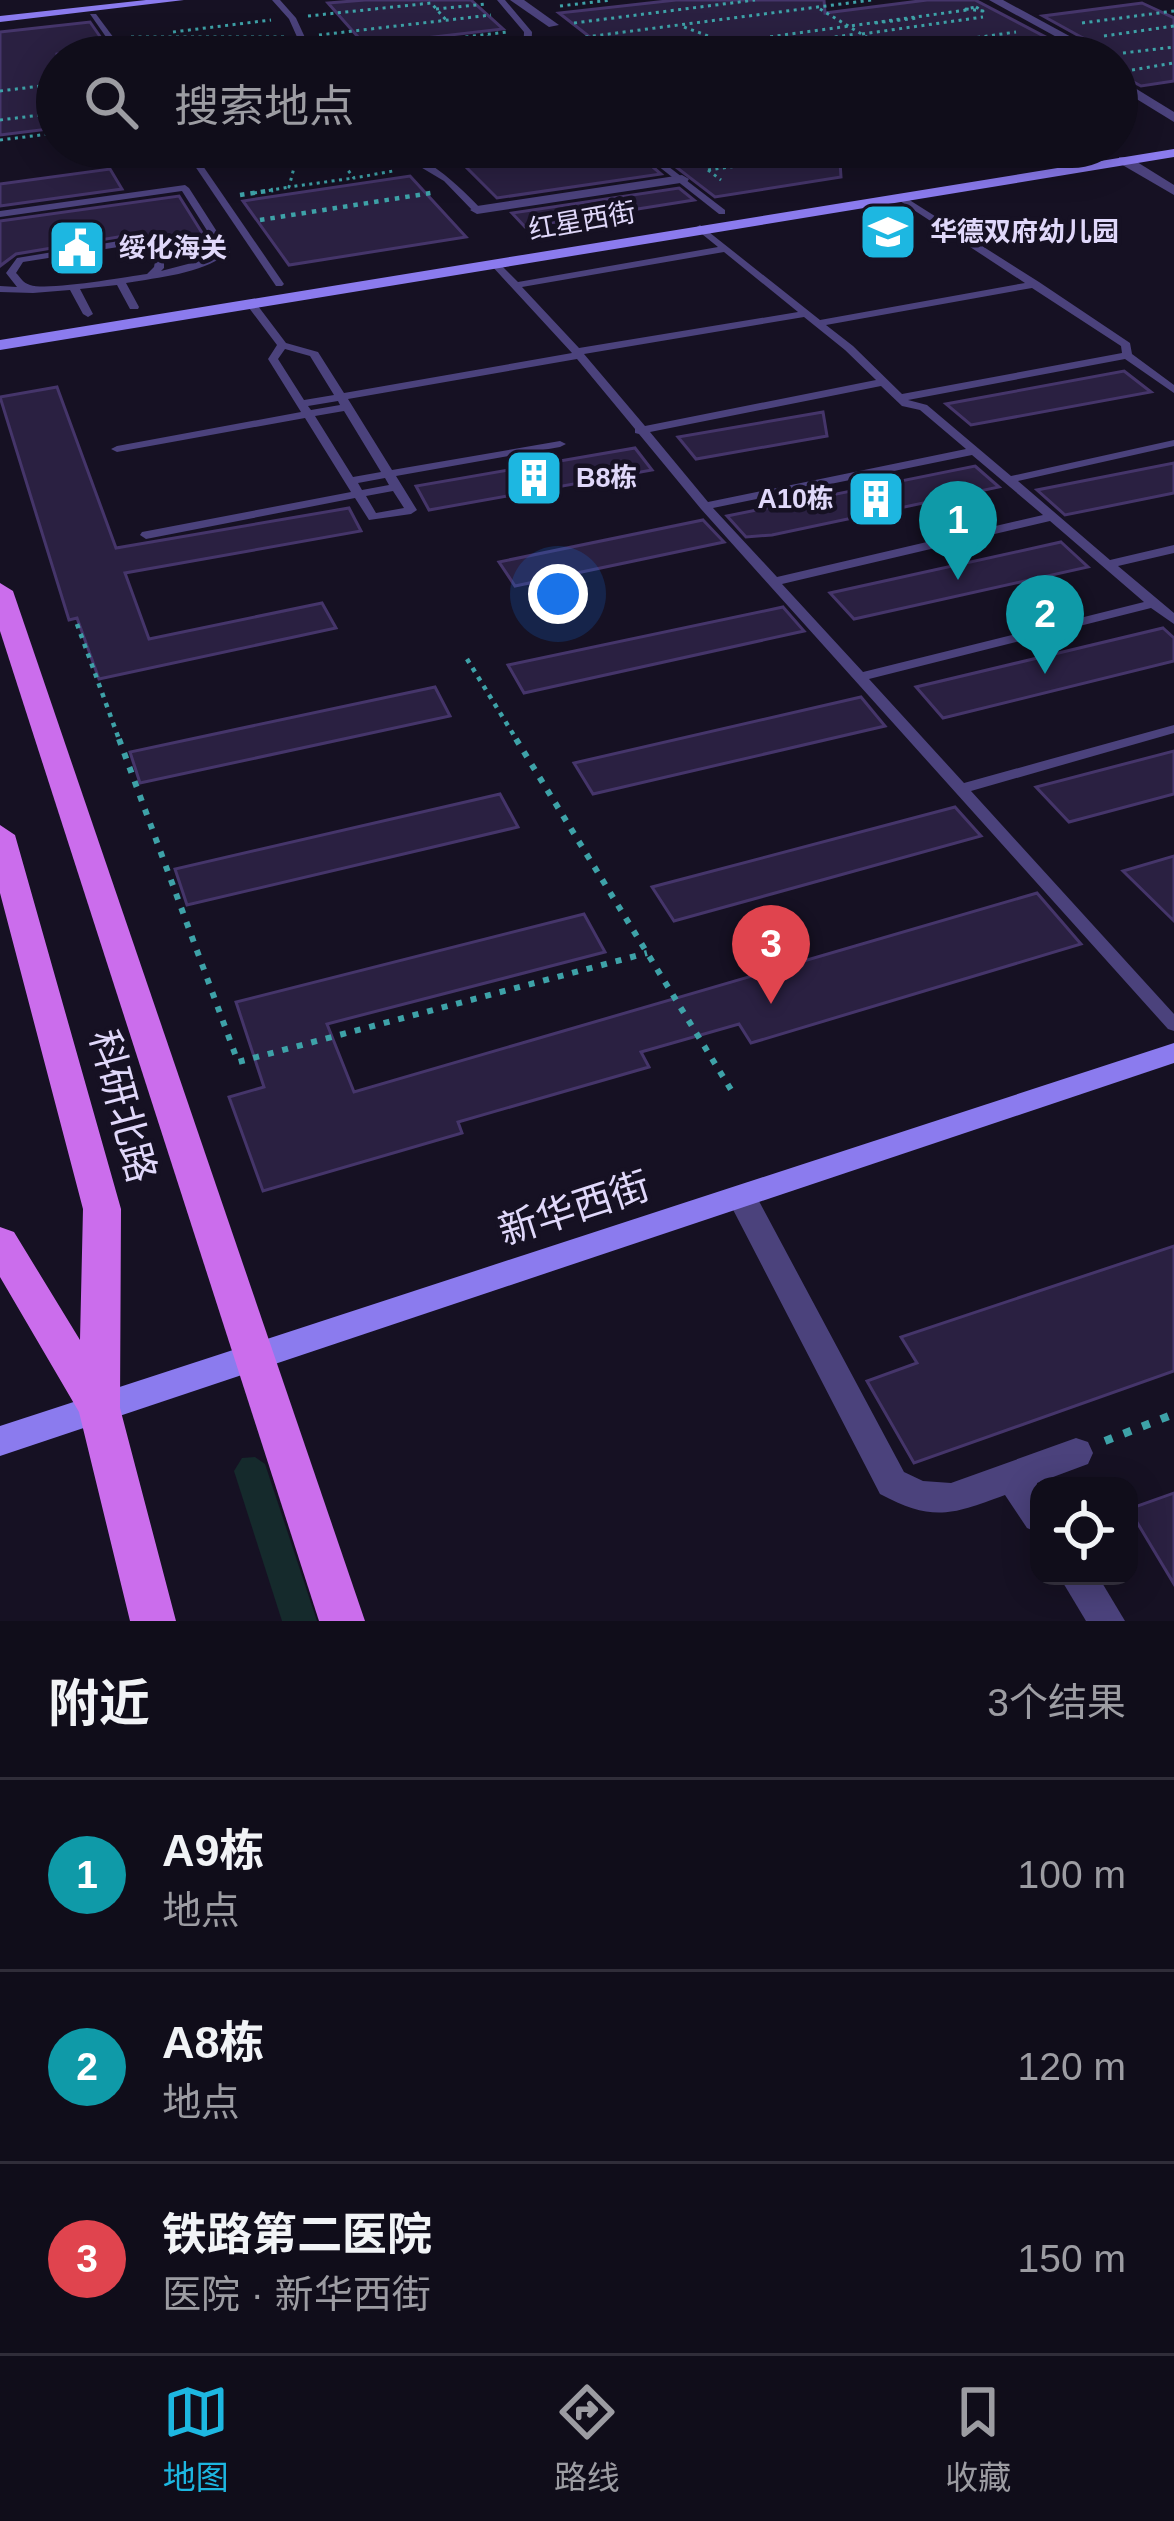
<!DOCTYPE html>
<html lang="zh">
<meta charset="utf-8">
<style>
:root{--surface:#100d1a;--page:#191623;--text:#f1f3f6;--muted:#9c9ca2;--line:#302d39;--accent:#1db7e1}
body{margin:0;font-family:Helvetica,"Noto Sans SC",sans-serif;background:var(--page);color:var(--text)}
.controls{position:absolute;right:36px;bottom:36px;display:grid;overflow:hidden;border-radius:24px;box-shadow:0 6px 30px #0003}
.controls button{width:108px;height:108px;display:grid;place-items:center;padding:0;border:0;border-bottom:3px solid var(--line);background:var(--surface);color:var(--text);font:60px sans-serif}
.you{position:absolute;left:558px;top:594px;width:42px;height:42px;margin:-30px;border:9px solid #fff;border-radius:50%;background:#1a73e8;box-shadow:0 0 0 18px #1a73e833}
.badge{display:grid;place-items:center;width:78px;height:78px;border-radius:50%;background:var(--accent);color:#fff;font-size:39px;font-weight:700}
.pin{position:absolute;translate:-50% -99px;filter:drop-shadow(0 3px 6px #0008)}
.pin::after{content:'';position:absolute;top:63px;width:42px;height:36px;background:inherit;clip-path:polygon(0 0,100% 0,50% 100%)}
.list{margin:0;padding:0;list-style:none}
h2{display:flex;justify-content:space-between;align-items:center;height:156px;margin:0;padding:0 48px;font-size:51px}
h2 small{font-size:39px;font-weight:400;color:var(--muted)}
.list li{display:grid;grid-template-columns:78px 1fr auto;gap:36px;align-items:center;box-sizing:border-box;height:192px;padding:0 48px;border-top:3px solid var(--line)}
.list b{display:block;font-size:45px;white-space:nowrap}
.list p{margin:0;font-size:39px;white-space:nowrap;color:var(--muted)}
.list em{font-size:39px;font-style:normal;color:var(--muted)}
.icon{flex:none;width:66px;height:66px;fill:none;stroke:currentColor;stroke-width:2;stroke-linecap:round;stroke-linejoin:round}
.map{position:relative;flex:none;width:1174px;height:1621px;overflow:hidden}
.search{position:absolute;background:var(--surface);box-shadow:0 6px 30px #0003;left:36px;right:36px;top:36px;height:132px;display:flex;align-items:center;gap:30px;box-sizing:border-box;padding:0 42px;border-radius:66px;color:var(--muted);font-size:45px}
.sheet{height:732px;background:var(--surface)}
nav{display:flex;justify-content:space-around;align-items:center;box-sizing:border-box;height:168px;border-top:3px solid var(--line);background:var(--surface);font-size:33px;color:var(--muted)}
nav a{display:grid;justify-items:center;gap:6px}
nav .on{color:var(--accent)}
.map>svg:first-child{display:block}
.green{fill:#152a2c}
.building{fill:#2a2041;stroke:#45356a;stroke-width:3}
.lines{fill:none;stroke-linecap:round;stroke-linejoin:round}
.path-far3{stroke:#3ea2a8;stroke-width:3;stroke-dasharray:3 4.5;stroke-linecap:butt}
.path-far2{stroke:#3ea2a8;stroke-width:4.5;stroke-dasharray:4.5 6;stroke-linecap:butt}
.path-far1{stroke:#3ea2a8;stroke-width:6;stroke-dasharray:6 9;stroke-linecap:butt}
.path{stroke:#3ea2a8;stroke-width:8;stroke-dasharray:8 12;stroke-linecap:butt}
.lane{fill:#4b427c;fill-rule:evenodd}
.street{fill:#4b427c;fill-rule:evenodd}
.secondary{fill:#8b7bee;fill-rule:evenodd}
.primary{fill:#cb6dec;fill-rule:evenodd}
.labels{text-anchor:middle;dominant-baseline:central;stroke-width:9;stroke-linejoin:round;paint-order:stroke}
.far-street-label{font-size:27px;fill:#e0d8fa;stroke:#161123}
.far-poi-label{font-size:27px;font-weight:bold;fill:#e0d8fa;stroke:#161123;text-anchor:start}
.near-street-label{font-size:39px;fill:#e0d8fa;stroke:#161123}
</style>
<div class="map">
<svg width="1174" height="1621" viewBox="0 0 1174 1621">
<rect width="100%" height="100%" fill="#161123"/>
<path class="green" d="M255,1457L265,1464L317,1621H282L234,1471L242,1458Z"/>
<g class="building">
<path d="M365,0H471L503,29L365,45L328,3Z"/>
<path d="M676,0H824L825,13L927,0H975L1084,57H902V47L820,57H633L632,48L609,52L559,13Z"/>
<path d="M1142,3L1174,18V81L1141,86L1117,73V57L1043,16Z"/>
<path d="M90,22L108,48L57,54V128L0,135V32Z"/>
<path d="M594,147H630L661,174L497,198L465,166Z"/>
<path d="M650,147H839L841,177L715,197Z"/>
<path d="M110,169L122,189L0,206V184Z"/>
<path d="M410,176L466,237L289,265L243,201Z"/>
<path d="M679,188L694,200L525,227L512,213Z"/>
<path d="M179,196L204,236L160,245L130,235L16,254L0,266V221Z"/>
<path d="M1124,371L1151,392L971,425L946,404Z"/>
<path d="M57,387L116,548L349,508L361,531L125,573L149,639L322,603L336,628L99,679L77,618L69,620L0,397Z"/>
<path d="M823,412L827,436L696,459L678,437Z"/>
<path d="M635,448L652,470L429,510L416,486Z"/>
<path d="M1174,463V493L1065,515L1037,490Z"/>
<path d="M975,466L999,487L772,535L746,537L727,516Z"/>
<path d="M703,520L724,542L515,586L499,562Z"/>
<path d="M1061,542L1088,567L854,619L830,593Z"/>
<path d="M783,607L804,631L524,693L508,665Z"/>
<path d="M1163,628L1174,638V661L943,718L916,687Z"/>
<path d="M435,687L450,716L140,783L130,752Z"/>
<path d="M861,697L885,726L593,794L574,763Z"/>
<path d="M1174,751V794L1069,822L1036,787Z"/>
<path d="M500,794L518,827L187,905L175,869Z"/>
<path d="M955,807L981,836L674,921L652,887Z"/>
<path d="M1174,856V921L1123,871Z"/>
<path d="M1037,893L1081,944L751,1043L739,1024L641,1052L649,1067L458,1122L462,1133L263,1191L229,1097L264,1087L236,1002L584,914L605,952L327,1024L354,1092Z"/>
<path d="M1174,1246V1371L914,1463L867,1381L917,1363L901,1337Z"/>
<path d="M1174,1493V1584L1129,1509Z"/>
</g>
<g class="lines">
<g class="path-far3">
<path d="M560,6L611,0"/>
<path d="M976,7L983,11L966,9Z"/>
<path d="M436,9L486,4"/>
<path d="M820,9L888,50L834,57"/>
<path d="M308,16L431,3L446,20"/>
<path d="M574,23L755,0"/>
<path d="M875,23L918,18"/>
<path d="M1082,23L1174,11"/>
<path d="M684,27L765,57"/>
<path d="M173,32L271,20"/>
<path d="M862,34L983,17"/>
<path d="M319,35L491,15"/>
<path d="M1104,36L1174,26"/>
<path d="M131,37H285"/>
<path d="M578,38L872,0"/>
<path d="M753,48L856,34"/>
<path d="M227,49L253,46L249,41"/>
<path d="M888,50L1016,32"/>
<path d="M1123,53L1174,47"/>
<path d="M324,54L507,32"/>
<path d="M629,56L967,10"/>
<path d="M261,57L287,54"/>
<path d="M391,57L479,43L492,34"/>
<path d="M687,57L731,51"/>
<path d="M952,57L1038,45"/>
<path d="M1132,70L1174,63"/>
<path d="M0,91L57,84"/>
<path d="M0,120L57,113"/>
<path d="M0,140L57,133"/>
<path d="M308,147L294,149L297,156L333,152"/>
<path d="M330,147L354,178L393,171"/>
<path d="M679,147L692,158L760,147"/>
<path d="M331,148H375"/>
<path d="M210,152L242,147"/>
<path d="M297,156L289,187L354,178"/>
<path d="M454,162L554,147"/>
<path d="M708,170L874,147"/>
<path d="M708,170L721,180"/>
<path d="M254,193L289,187"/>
</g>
<g class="path-far2">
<path d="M240,195L273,190"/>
<path d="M260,220L431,193"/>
<path d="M77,624L120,742"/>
<path d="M467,659L518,742"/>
</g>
<g class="path-far1">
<path d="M119,739L238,1062L647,953"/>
<path d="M516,739L733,1093"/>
</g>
<path class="path" d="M1105,1441L1174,1414"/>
<g class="lane">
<path d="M272,0H280L296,18L314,57H306L289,19Z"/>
<path d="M497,0H505L532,32L531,57H523L524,32Z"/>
<path d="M90,14H96L128,57H120Z"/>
<path d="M182,147H190L284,284L282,286H276Z"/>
<path d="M387,147C418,147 461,187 482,210L474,212L444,181Z"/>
<path d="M634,147H643L725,210V214H719Z"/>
<path d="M185,185L189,188L230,252C201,274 161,277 126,283L139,307L138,309H130L117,285L80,289L93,314L88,317L83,314L70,290L33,293L0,292V286L17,287L6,273L17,258L131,239L150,243L164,253V268L161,271L207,259L220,251L182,191L0,217V211ZM131,245L144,247L156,256L154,267L147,274C125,277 48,291 30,285C23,283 21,278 16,273L23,262Z"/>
<path d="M900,194L1039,282L1130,343L1132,354L1174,385V393L1125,359L908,400L927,405L1011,476L1174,440V446L1018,481L1110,560L1174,545V553L1118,566L1174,613V624L1151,608L869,679L964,783L1174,725V733L971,791L1174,1014V1031L1168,1029L701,509L639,434L635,433V429L577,359L348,399L392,470L560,441L566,444L560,447L396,476L417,510L411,514L369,520L355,498L146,539L140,535L142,532L351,492L305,418L117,452L111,449L117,446L301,412L268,359L277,345L246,304L251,301L255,302L286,343L318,352L344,393L572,353L491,265V261H497L518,282L718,247L697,230L695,228L700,225L820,320L1025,283L897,199V195ZM724,252L798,312L579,348L522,287ZM1032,288L1121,346L1122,353L902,394L853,346L826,325ZM804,317L845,350L876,380L645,426L584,354ZM285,349L310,356L334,395L304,400L278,359ZM881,386L902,406L920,410L966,449L708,502L650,432ZM338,401L340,405L311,410L308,406ZM344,411L381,472L353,477L315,416ZM972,455L1043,515L777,577L713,508ZM385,478L389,485L362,490L358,483ZM393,491L404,508L376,513L366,496ZM1050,521L1144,602L863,672L782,584Z"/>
</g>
<g class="street">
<path d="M510,0H524L559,25L549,27Z"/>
<path d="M989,0H1003L1108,57H1093Z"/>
<path d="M1117,77L1174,112V122L1117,87Z"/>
<path d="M1119,157H1129L1174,185V195L1119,163Z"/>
<path d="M682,175L689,179L687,182L477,214L470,210L477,206Z"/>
<path d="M742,1186L753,1190L904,1472L923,1481L951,1483L1076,1438L1088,1442L1093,1453L1088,1464L1037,1483L1039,1533L1027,1528L1005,1495C951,1515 933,1522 880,1494L727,1198L731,1190Z"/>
<path d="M1059,1576H1098L1125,1621H1086Z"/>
</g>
<g class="secondary">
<path d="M146,0H184L0,22V16Z"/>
<path d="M1174,149V157L0,350V340Z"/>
<path d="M1174,1043V1063L0,1456V1426Z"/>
</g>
<g class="primary">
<path d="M0,583L13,591L365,1621H319L0,631Z"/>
<path d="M0,825L15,835L121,1209L120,1408L176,1621H130L79,1412L0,1277V1227L14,1232L80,1340L83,1209L0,893Z"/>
</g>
</g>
<defs>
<g id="school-square" transform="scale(3)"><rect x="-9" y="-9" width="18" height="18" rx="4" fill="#1db7e1" stroke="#161123"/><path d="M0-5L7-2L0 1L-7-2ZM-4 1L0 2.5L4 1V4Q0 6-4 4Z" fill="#fff"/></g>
<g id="civic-square" transform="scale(3)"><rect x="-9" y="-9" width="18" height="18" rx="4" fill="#1db7e1" stroke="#161123"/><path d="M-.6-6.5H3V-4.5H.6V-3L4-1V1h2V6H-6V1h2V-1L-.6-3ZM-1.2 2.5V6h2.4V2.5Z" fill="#fff"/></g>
<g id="building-square" transform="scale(3)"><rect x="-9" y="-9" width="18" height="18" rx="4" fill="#1db7e1" stroke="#161123"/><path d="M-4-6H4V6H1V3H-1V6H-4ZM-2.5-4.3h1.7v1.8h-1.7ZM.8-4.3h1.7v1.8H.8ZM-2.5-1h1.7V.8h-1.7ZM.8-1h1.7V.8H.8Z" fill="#fff"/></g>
</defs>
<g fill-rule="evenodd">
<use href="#school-square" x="888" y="232"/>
<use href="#civic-square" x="77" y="248"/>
<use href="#building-square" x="534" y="478"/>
<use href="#building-square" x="876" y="499"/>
</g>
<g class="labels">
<g class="far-street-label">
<text transform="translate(582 221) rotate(-10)">红星西街</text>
</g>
<g class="far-poi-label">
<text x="930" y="232">华德双府幼儿园</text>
<text x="119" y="248">绥化海关</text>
<text x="576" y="478">B8栋</text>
<text x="834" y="499" text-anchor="end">A10栋</text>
</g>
<g class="near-street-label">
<text transform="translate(123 1106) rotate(75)">科研北路</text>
<text transform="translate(574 1208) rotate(-18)">新华西街</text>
</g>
</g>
</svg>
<div class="controls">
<button><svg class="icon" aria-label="locate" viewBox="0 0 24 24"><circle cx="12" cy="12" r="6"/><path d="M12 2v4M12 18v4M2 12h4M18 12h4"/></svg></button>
</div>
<div class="you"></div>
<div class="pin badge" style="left:958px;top:580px;background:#0f9aa8">1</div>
<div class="pin badge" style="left:1045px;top:674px;background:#0f9aa8">2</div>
<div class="pin badge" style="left:771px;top:1004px;background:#e0444e">3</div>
<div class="search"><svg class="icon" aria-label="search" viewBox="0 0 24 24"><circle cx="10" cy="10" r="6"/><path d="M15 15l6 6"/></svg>搜索地点</div>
</div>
<section class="sheet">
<h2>附近<small>3个结果</small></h2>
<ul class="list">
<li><span class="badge" style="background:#0f9aa8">1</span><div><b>A9栋</b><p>地点</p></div><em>100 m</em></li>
<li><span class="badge" style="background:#0f9aa8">2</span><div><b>A8栋</b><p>地点</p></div><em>120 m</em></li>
<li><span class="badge" style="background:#e0444e">3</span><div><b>铁路第二医院</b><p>医院 · 新华西街</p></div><em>150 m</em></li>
</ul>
</section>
<nav>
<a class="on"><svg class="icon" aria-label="map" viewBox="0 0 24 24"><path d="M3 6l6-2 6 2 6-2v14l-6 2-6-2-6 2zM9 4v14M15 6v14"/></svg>地图</a>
<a><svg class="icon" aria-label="directions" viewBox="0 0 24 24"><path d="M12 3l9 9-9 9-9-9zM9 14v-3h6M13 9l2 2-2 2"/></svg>路线</a>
<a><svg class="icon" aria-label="saved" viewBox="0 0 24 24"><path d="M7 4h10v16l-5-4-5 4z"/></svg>收藏</a>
</nav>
